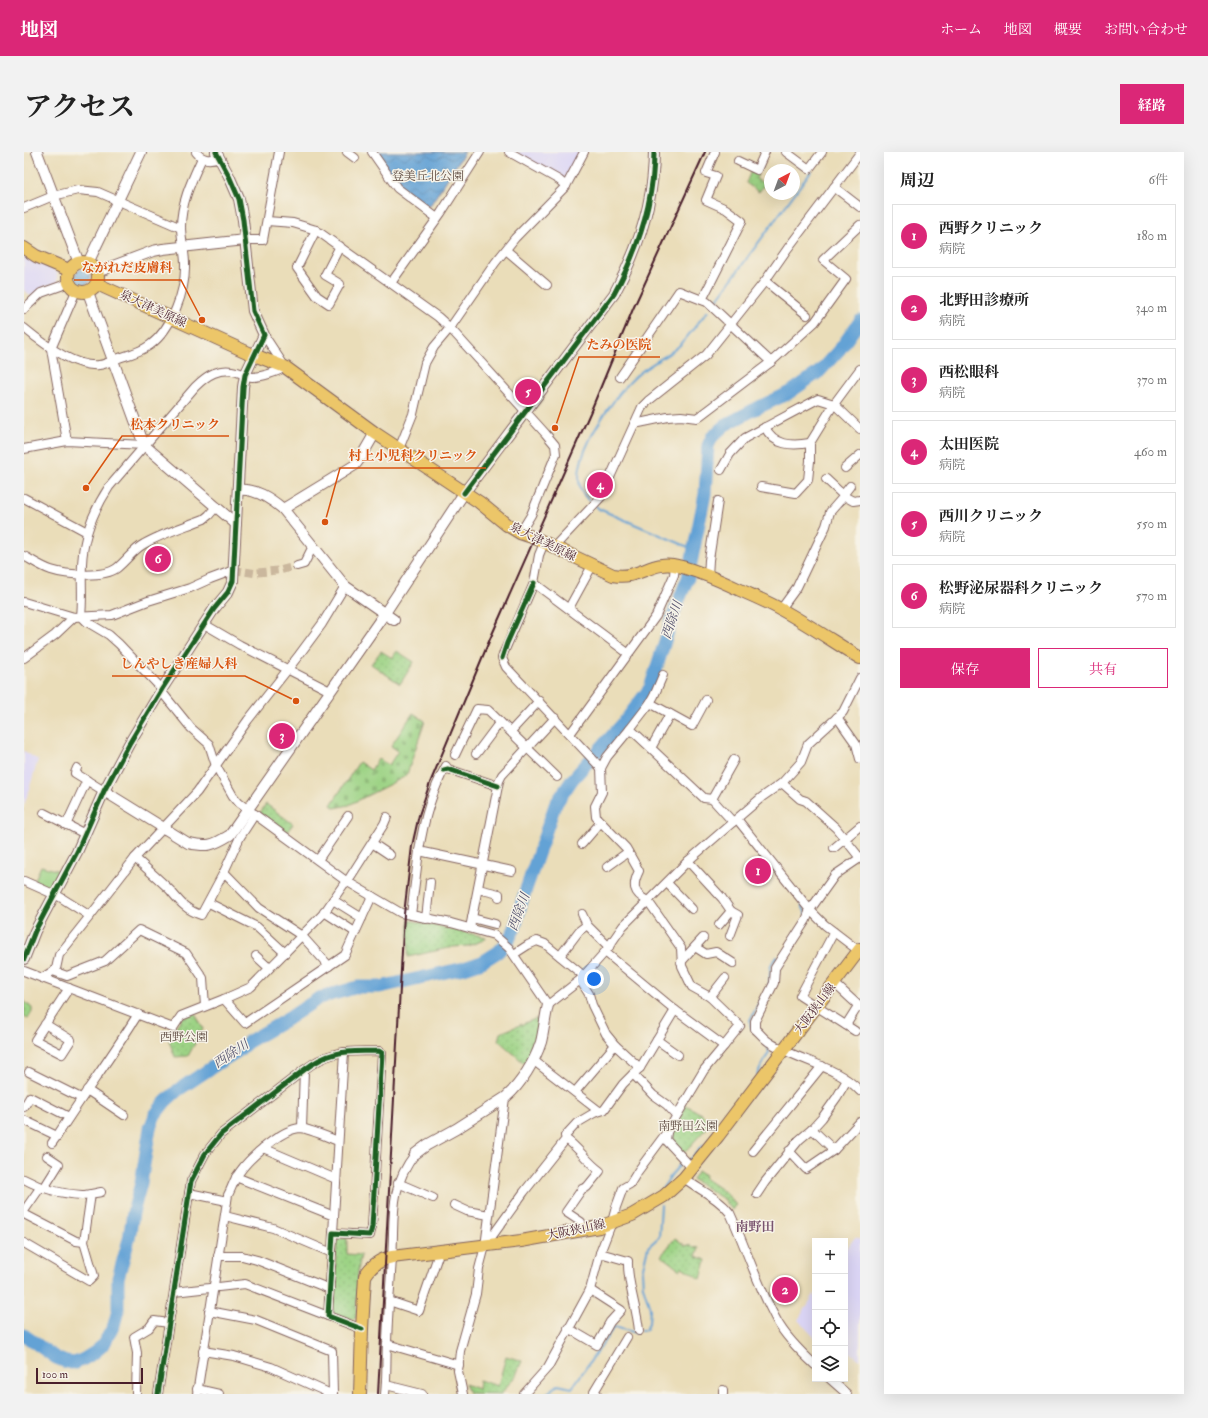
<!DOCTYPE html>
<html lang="ja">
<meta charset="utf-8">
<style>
:root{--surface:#fff;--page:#f2f2f2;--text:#222;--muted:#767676;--line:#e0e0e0;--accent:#db2777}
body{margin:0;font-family:"IM FELL Double Pica","Noto Serif JP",serif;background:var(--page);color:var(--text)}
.controls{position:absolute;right:12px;bottom:12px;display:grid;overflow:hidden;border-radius:0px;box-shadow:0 4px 16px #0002}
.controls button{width:36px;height:36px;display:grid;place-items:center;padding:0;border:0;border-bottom:1px solid var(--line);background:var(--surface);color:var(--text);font:20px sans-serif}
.compass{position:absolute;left:740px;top:12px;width:36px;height:36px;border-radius:50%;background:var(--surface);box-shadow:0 4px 16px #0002;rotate:41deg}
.scale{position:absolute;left:12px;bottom:10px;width:107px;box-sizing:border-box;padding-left:4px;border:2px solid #4a1f2b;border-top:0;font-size:11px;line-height:14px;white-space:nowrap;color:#4a1f2b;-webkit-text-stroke:3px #f7f3e8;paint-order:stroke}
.you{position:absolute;left:570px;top:827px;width:14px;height:14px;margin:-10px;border:3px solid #fff;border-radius:50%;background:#1a73e8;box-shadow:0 0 0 6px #1a73e833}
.badge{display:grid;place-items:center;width:26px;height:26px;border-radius:50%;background:var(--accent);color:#fff;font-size:13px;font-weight:700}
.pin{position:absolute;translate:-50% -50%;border:2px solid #fff;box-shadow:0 1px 4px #0006}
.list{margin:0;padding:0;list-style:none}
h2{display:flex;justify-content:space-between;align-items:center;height:52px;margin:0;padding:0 16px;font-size:17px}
h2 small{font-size:13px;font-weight:400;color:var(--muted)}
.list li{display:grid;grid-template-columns:26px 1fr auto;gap:12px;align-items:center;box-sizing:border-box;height:64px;margin:0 8px 8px;padding:0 8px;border:1px solid var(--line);border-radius:0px}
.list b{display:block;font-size:15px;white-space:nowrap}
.list p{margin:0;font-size:13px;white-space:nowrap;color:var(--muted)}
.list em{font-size:13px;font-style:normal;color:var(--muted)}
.actions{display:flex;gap:8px;padding:12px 16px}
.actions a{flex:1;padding:9px 0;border:1px solid var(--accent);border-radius:0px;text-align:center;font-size:14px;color:var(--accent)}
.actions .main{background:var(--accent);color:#fff}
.icon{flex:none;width:22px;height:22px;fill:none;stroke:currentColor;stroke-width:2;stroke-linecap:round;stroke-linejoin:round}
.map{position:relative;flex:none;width:836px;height:1242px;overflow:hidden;border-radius:0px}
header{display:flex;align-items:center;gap:24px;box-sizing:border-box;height:56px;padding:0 20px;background:var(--accent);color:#fff}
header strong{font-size:19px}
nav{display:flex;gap:22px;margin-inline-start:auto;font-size:14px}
.intro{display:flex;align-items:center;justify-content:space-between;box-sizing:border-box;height:96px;padding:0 24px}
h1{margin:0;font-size:28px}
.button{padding:10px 18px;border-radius:0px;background:var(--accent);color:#fff;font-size:14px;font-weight:700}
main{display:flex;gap:24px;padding:0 24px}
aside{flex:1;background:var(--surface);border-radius:0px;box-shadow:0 4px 16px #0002}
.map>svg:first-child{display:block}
.built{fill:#dcd6f6}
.grass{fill:#9dd385;stroke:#747958}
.cemetery{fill:url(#cemetery-stones);stroke:#747958}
.park{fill:url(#park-dots);stroke:#747958}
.water{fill:url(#water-waves);stroke:#566080}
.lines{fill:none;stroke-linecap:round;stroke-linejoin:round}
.stream{stroke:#63a2d5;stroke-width:2}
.river{stroke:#63a2d5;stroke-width:13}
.minor-tunnel{stroke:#cab79d;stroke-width:8;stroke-dasharray:8 4;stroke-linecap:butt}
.minor-casing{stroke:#82625d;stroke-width:10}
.tertiary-casing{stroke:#82625d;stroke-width:12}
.primary-casing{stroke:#82625d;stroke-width:14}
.minor{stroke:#fff;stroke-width:8}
.tertiary{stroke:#fff;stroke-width:10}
.primary{stroke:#ecc669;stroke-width:12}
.rail{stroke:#4a1f2b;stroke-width:2}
.cycleway-casing{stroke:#f7f3e8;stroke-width:8}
.cycleway{stroke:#1b5e20;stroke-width:5}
.labels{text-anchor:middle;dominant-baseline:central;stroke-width:3;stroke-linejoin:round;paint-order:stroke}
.park-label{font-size:12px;fill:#5f4c42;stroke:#f7f3e8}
.street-label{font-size:12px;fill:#4a1f2b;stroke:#f7f3e8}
.water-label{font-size:13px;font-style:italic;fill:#54536f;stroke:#f7f3e8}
.neighbourhood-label{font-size:13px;font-weight:bold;fill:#79546f;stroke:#f7f3e8}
.leader{fill:none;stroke:#d8530f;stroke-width:1.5}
.callout-dot{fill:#d8530f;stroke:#f7f3e8;stroke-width:1.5}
.callout-label{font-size:13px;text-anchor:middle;font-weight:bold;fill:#d8530f;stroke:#f7f3e8;stroke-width:3;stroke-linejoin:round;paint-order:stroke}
</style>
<header>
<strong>地図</strong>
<nav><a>ホーム</a><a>地図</a><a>概要</a><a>お問い合わせ</a></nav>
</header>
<div class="intro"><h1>アクセス</h1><a class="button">経路</a></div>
<main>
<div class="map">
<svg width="836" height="1242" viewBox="0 0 836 1242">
<defs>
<pattern id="cemetery-stones" width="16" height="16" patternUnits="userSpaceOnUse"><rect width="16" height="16" fill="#9dd385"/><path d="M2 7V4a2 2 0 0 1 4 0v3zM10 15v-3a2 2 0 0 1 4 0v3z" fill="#89b573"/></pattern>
<pattern id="park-dots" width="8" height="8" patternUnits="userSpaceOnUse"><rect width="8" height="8" fill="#9dd385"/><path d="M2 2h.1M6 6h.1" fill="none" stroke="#89b573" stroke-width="1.8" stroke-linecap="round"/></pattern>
<pattern id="water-waves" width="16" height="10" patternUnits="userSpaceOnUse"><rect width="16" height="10" fill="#63a2d5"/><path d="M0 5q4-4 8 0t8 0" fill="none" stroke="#5483ad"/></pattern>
</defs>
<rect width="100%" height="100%" fill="#f7f3e8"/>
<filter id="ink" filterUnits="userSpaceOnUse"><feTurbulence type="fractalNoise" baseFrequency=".025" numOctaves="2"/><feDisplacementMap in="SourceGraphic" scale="8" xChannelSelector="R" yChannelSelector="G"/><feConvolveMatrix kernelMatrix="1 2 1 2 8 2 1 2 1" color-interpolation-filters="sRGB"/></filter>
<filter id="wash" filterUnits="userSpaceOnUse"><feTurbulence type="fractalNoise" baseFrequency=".012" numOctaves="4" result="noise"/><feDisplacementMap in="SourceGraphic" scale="16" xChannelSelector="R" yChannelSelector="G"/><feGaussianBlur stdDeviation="0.9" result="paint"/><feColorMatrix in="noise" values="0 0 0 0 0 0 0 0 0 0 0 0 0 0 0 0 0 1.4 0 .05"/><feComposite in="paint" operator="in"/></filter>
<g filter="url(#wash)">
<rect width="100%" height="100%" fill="#eaddb9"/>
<g class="built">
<path d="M492,0H556L539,29Z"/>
<path d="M0,103L33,120V131L22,134L7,144L0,138Z"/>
<path d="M0,599L14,608L0,654Z"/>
<path d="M831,1085L836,1087V1208L821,1196V1099Z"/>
<path d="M791,1141V1186L774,1168Z"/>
</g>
<path class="grass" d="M17,714L39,720L30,736L26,737L10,730Z"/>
<path class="cemetery" d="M389,561L401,569L383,622L380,625L325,653L311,656L307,653L335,610L347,618L354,607L365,613L374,599L367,594Z"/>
<g class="park">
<path d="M727,19L734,22L732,27L741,32L735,40L722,31Z"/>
<path d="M357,499L368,506L373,499L390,510L376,532L347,512Z"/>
<path d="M242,652L269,672L263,680L236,661Z"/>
<path d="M385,768L462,785L460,788L444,794L429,795L384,805Z"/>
<path d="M0,849L8,856V860L4,867L0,865Z"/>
<path d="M171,861L179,877L164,904L151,905L145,889L149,878L159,865Z"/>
<path d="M511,867H514C512,882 509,899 500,911L474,888L476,881Z"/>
<path d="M662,953L674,960L688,970L657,1004L642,988Z"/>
<path d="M674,1019L681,1023L680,1026L701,1040L712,1053L708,1058L701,1048L668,1027Z"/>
<path d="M323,1086V1102L337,1103L334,1120L332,1166L326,1168L312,1163L308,1160L313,1089L315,1087Z"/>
<path d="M651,1086L662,1094L663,1093L675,1096L672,1104L682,1108L677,1127L658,1115L656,1118L637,1104Z"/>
<path d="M482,1204L498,1209L492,1223L477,1242L445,1241L441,1232L454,1237L455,1228L474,1234Z"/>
</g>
<g class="water">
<path d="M352,0H441L405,55L373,32Z"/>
<circle cx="59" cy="125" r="8"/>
</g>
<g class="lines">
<g class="stream">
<path d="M691,150L787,19"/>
<path d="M569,351C565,348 560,344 558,340C543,310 588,246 610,226C623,213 641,206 655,194C665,184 674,170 684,159"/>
<path d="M572,354L575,357L669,397"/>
<path d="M601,569L605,573"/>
<path d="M778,753L782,762"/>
<path d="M745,833L747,813L753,805"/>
<path d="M727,876L726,868L737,847"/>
<path d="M733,923L745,900L744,895L741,891"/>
<path d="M665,1008L667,1007L678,994"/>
<path d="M638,1037L648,1022L659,1009"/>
<path d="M617,1179L622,1178L625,1171L626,1156L619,1134L618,1120L624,1095L635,1085L637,1053"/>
<path d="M522,1242L534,1233L548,1236L590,1175L609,1180H613"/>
</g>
<path class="river" d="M0,1183L32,1206L42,1210L51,1211L60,1207L71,1200L78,1194L83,1186L90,1173L94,1158V1126L105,1087L109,1061L117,1031L126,976L131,963L141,950L154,938L193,912L213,900L224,890L262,868L295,846L334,835H356L440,816L458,810L474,800L484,789L491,776L498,749L531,653L548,628L601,569L626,536L652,455L664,426L681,342L684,294L688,285L701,273L733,256L765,241L795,220L816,197L836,169"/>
</g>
</g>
<g filter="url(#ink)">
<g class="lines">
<path class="minor-tunnel" d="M210,418L230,421L257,418L273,414"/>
<g class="minor-casing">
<g id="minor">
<path d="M172,0C178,8 185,9 195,5"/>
<path d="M323,0L331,6"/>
<path d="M348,0L373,36L413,66"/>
<path d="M485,0L535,28L542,34"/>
<path d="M762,0L785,17L798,0"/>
<path d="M714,9L733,18L741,0"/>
<path d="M810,35L836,55"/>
<path d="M0,56L29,44L54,38L74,40L157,76"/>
<path d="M243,69L269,71L292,78L414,165L426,176L521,281L531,293L532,302L507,363L496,381"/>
<path d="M292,78L273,116L293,144L305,152L316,132L301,123L316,94"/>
<path d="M221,88H239L255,0"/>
<path d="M482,98L523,133"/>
<path d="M741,129L783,163"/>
<path d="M367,131L417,61L456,0"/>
<path d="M678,148L718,69L702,57L682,48L692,24L682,21L691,0"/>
<path d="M0,157L17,141L45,131"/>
<path d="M0,176C17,190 51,216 75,213C83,212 91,207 98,205C108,202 118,199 126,193C148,177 162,138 161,112C161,100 157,87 157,75C157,50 168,28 178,6"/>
<path d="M596,225L655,139L683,150L747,210"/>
<path d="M610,272L644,265L657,264L673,266L747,210L791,170L822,127L799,108L836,73"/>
<path d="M741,275C750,294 768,294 786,291"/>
<path d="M43,289L27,197L52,139"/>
<path d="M0,297L43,289L120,293"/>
<path d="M375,297L389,262L401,211L410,195L426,176L471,111L491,86L542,34L560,0"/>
<path d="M821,316L836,303"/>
<path d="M697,318L706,302L721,286L794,247L810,252L836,217"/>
<path d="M802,327L820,344"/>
<path d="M737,335L772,341L784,328L786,309V291L810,252L836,277"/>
<path d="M819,343L826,334"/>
<path d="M0,346L63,380"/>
<path d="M520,391L515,403L510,431L480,500L478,506L482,515L577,616"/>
<path d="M530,395L577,345L618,255L624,249L682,203L741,129L764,96L836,1"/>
<path d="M0,404C9,409 18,415 27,418C42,423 80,426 93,416C103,408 109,398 120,392C139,381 160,375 180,367L185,363L192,355"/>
<path d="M273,414L280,412L289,394"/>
<path d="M684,424L685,408L694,349"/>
<path d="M510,431L605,502"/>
<path d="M0,450L50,465L88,463L124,449L166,436L186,427L210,418"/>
<path d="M545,456L568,414"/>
<path d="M757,457L773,435L802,374L806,360L820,344L829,349L836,348"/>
<path d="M57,464C59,447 57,429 58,412C59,384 70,358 85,335L171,235C183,223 195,215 213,220C218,221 223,225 228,225C237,225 254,220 261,215L240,183"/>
<path d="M57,464L63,470L85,483L95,492L138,537"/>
<path d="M180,472L216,493L306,539"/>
<path d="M0,506L31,483L50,465"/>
<path d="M137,539L167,576L185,592L192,614L209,644L215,651L322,729L377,761L427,771L470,783L485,796L524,853L556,828L581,800L599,774L664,709L709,670"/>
<path d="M626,551L668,574L682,548"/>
<path d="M813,565L832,592L836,607"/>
<path d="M606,577L626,551L630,544L639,523"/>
<path d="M487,579L515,549"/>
<path d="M546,582L632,464L650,423L651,413"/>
<path d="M627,596L646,562"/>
<path d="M452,602L476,570"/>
<path d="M431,603L453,557L464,558L533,625"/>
<path d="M422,614C408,639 399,672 395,699L488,719"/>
<path d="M53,616L51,621L80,639"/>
<path d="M420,618L424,617L474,634"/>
<path d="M758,631L776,647L782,649L812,676L836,706L811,723L786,758L782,768L751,816L750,831L731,869V877C736,881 740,887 745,890C774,909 812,913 836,939"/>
<path d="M688,647L710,608"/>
<path d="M20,661L61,682"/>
<path d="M713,667L786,758L801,773L835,799"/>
<path d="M42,673L63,628"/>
<path d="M348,691L366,703"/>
<path d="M558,692L577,670"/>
<path d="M810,696L836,674"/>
<path d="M111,706C123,717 135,727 146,738C156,750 162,758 177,763L200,720L216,685L231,662"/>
<path d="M294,708L324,664"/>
<path d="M664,709L698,746L707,759L714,763L706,784"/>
<path d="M583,715L604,700"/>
<path d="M200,720L235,756L278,784L305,814"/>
<path d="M0,729L36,745L66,764L111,706L173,640L224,568L275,503L298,472L321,434"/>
<path d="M323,730L360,672L363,665"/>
<path d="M643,731L668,757"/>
<path d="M454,737L475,742V745"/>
<path d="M309,748L338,766"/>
<path d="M185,751L233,775L261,801"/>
<path d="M300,760L331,780"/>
<path d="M558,762L563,773L585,795"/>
<path d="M387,763L395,699"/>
<path d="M448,766L471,772"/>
<path d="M402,767L406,730"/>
<path d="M695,773L707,759"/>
<path d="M446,776L475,629L478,623L531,566"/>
<path d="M810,780L776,844L831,879"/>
<path d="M671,795L682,802L692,800L709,811"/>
<path d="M581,800L651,858L700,894L680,918L643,980L642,988L668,1016"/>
<path d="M490,802L504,793L513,789L521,792L560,824"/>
<path d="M232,804L245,816"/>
<path d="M536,804L555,779L563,773"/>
<path d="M657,810L679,786"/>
<path d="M0,819L149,876L157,864L200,847L227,835L300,761L322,729"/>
<path d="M29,819L32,817L35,803L66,764"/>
<path d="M18,826L29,819L43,824L81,809L115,778L162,801L179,826L181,854"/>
<path d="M556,828L565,842L568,853L582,882L591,893L616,916L609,922L629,943L643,953L652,963"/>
<path d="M810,831L836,855"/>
<path d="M686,845L701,826"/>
<path d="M200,847L221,871L321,803L348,744"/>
<path d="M21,872L47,888L38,902L11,888L45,836"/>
<path d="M822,873L834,854"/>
<path d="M633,888L654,903"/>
<path d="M700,894L716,874L686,845L668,835L658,814L657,796L624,749C609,742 608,733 615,719L602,696L572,665L571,654L578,640L577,616L583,605L606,577L613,583L680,646L688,647L709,670L738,645L758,631L777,610L784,592L819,560L836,526"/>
<path d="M509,908L575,959"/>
<path d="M616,916L651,858"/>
<path d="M5,920L57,946"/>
<path d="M63,938L100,963"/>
<path d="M551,940L591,893"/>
<path d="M0,955L6,945L45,965"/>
<path d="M0,968L33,984L28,991"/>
<path d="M278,976L280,918"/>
<path d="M788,977L810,998"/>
<path d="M33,984C59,943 88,904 114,862"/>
<path d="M542,987C555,996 563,1010 576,1019L563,1035L558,1037L542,1060L557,1070L559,1078"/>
<path d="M239,996L312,1027"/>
<path d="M729,999L798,914"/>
<path d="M765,999L782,1017L810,998L836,970"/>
<path d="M212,1025L310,1064"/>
<path d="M660,1026C675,1038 695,1046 706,1061C722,1096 734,1135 753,1169C761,1184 778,1201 791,1213"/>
<path d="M0,1027C18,1037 38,1042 58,1043C64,1043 71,1041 77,1040"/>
<path d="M374,1031L409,1046"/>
<path d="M20,1036L35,1012L23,1004"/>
<path d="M165,1041L203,1049"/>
<path d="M733,1042L741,1030L775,988L788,977L798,966L813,945L823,928"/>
<path d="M430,1053L443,1059L465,1063"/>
<path d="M0,1059L16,1036"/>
<path d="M0,1062L52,1089L60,1090"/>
<path d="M201,1064L249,1076L308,1101"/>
<path d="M309,1081L320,900"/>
<path d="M0,1091L65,1129L70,1124L60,1090L67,1042"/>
<path d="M461,1094L500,1040L542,987L541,984L553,971L570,961L580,958L599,932L609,922"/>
<path d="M576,1101L604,1109C603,1132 613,1155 615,1179"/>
<path d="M194,1104H218L233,1108L306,1137"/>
<path d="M150,1140L221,1132L304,1164"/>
<path d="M365,1149L395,1159L416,1098"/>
<path d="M185,1159L232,1168L308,1199L309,1242"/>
<path d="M544,1176L573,1193L586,1170L597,1158L566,1138"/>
<path d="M363,1192L435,1213"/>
<path d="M179,1199L210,1204L247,1215L307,1242"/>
<path d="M806,1227L823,1242"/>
<path d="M362,1233L398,1242"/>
<path d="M173,1237L195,1242"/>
<path d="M112,1242L113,1201L110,1185L125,1176L130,1169L145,1171"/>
<path d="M134,1242L167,1029L181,1002L197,982L280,918C289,911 299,905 311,902C325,898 341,900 355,899L358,901L348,1075L346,1083L309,1081L304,1164L338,1177"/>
<path d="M173,1242L204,1043C208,1036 210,1027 215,1021C225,1006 258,977 276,976C283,976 306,986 314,989"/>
<path d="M361,1242C363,1225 362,1207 363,1190C364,1162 366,1135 368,1107C371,1066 364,1037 391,1002"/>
<path d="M439,1242L434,1219L436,1199L452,1142L455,1117L461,1094L481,946"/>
<path d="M500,1242L524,1215L566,1138L576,1101L588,1070L592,1055L599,1036L606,1032L614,1019L643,980"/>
<path d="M573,1242L570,1240L603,1185"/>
<path d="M699,1242V1238"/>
</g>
</g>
<g class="tertiary-casing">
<g id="tertiary">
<path d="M13,0L55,111"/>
<path d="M64,111L117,0"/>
<path d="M73,120L129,99L139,97L221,88"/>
<path d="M64,140L120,293L212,372"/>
<path d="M214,338C231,336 246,346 259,357L331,313L337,305L351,281"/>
<path d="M259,357L321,434L370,468"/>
<path d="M80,639L164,691C184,695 188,694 206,683L361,461L440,341L590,142C614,98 630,51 630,0"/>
<path d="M0,807L11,779L53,700L80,639L105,592L138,537L190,457L204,440L209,429L219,235L221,223L240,183L229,159L219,68L215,47L205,24L192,0"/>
<path d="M391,1002L403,993L432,977L482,945C497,932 511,909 517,890C520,878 521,865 524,853"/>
</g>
</g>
<g class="primary-casing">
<g id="primary">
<path d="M0,96L12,104L45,118"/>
<circle cx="59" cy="125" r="15"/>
<path d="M73,132L225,201L261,215L351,281L455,350L483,373L496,381L511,386L589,423C616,428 628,407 654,414C675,419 695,428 714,437C729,444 744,450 758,458C785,473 810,490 836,506"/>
<path d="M336,1242L338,1177L341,1124C347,1114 357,1107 368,1105L497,1089L575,1075L608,1063L640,1044L660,1026L694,984L836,797"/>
</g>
</g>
<use href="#minor" class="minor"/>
<use href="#tertiary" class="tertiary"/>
<use href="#primary" class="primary"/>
<path class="rail" d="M354,1242L380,762L388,694L395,663L406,631L466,487L566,261L609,157L681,0"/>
<g class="cycleway-casing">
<g id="cycleway">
<path d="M440,341L590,142C614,98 630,51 630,0"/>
<path d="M478,506L483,491L510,431"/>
<path d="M420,618L424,617L474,634"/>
<path d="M0,807L11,779L53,700L80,639L105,592L138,537L190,457L204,440L209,429L219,235L221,223L240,183L229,159L219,68L215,47L205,24L192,0"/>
<path d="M134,1242L167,1029L181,1002L197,982L280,918C289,911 299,905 311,902C325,898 341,900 355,899L358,901L348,1075L346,1083L309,1081L304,1164L338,1177"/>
</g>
</g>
<use href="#cycleway" class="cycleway"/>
</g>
</g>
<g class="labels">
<g class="park-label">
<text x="404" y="24">登美丘北公園</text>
<text x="160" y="885">西野公園</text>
<text x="664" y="974">南野田公園</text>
</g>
<g class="street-label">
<text transform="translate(129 157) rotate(25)">泉大津美原線</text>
<text transform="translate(519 390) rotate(26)">泉大津美原線</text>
<text transform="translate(791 857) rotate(-53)">大阪狭山線</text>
<text transform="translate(552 1078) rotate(-12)">大阪狭山線</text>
</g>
<g class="water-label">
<text transform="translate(648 468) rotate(-71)">西除川</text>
<text transform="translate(495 760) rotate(-70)">西除川</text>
<text transform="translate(207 902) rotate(-34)">西除川</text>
</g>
<g class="neighbourhood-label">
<text x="731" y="1075">南野田</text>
</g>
</g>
<path class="leader" d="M178 168L157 128H50M531 276L555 205H636M62 336L98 284H205M301 370L316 316H462M272 549L221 524H88"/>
<g class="callout-dot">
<circle cx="178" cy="168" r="4"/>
<circle cx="531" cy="276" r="4"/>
<circle cx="62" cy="336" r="4"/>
<circle cx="301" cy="370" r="4"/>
<circle cx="272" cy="549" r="4"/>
</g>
<g class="callout-label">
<text x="103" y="120">ながれだ皮膚科</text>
<text x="595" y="197">たみの医院</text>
<text x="151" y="277">松本クリニック</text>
<text x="389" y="308">村上小児科クリニック</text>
<text x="155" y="516">しんやしき産婦人科</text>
</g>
</svg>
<div class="controls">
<button>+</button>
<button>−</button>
<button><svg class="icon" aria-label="locate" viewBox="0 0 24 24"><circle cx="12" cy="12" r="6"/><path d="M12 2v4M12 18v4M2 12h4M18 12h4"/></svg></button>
<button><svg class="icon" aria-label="layers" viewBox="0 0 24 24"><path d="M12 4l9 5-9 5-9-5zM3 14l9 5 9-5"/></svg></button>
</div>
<svg class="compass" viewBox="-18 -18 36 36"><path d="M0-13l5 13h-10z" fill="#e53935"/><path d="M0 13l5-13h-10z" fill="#767676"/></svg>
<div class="scale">100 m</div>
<div class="you"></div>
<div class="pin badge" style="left:734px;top:719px">1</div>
<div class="pin badge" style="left:761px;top:1138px">2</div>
<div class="pin badge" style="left:258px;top:584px">3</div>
<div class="pin badge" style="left:576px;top:333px">4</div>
<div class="pin badge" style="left:504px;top:240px">5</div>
<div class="pin badge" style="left:134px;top:407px">6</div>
</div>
<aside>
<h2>周辺<small>6件</small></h2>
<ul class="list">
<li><span class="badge">1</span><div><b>西野クリニック</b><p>病院</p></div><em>180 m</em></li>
<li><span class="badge">2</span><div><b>北野田診療所</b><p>病院</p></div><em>340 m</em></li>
<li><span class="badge">3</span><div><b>西松眼科</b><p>病院</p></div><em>370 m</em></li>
<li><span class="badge">4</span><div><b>太田医院</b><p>病院</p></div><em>460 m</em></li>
<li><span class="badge">5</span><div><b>西川クリニック</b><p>病院</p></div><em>550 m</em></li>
<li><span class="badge">6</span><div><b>松野泌尿器科クリニック</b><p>病院</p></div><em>570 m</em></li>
</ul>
<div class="actions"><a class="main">保存</a><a>共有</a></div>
</aside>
</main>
